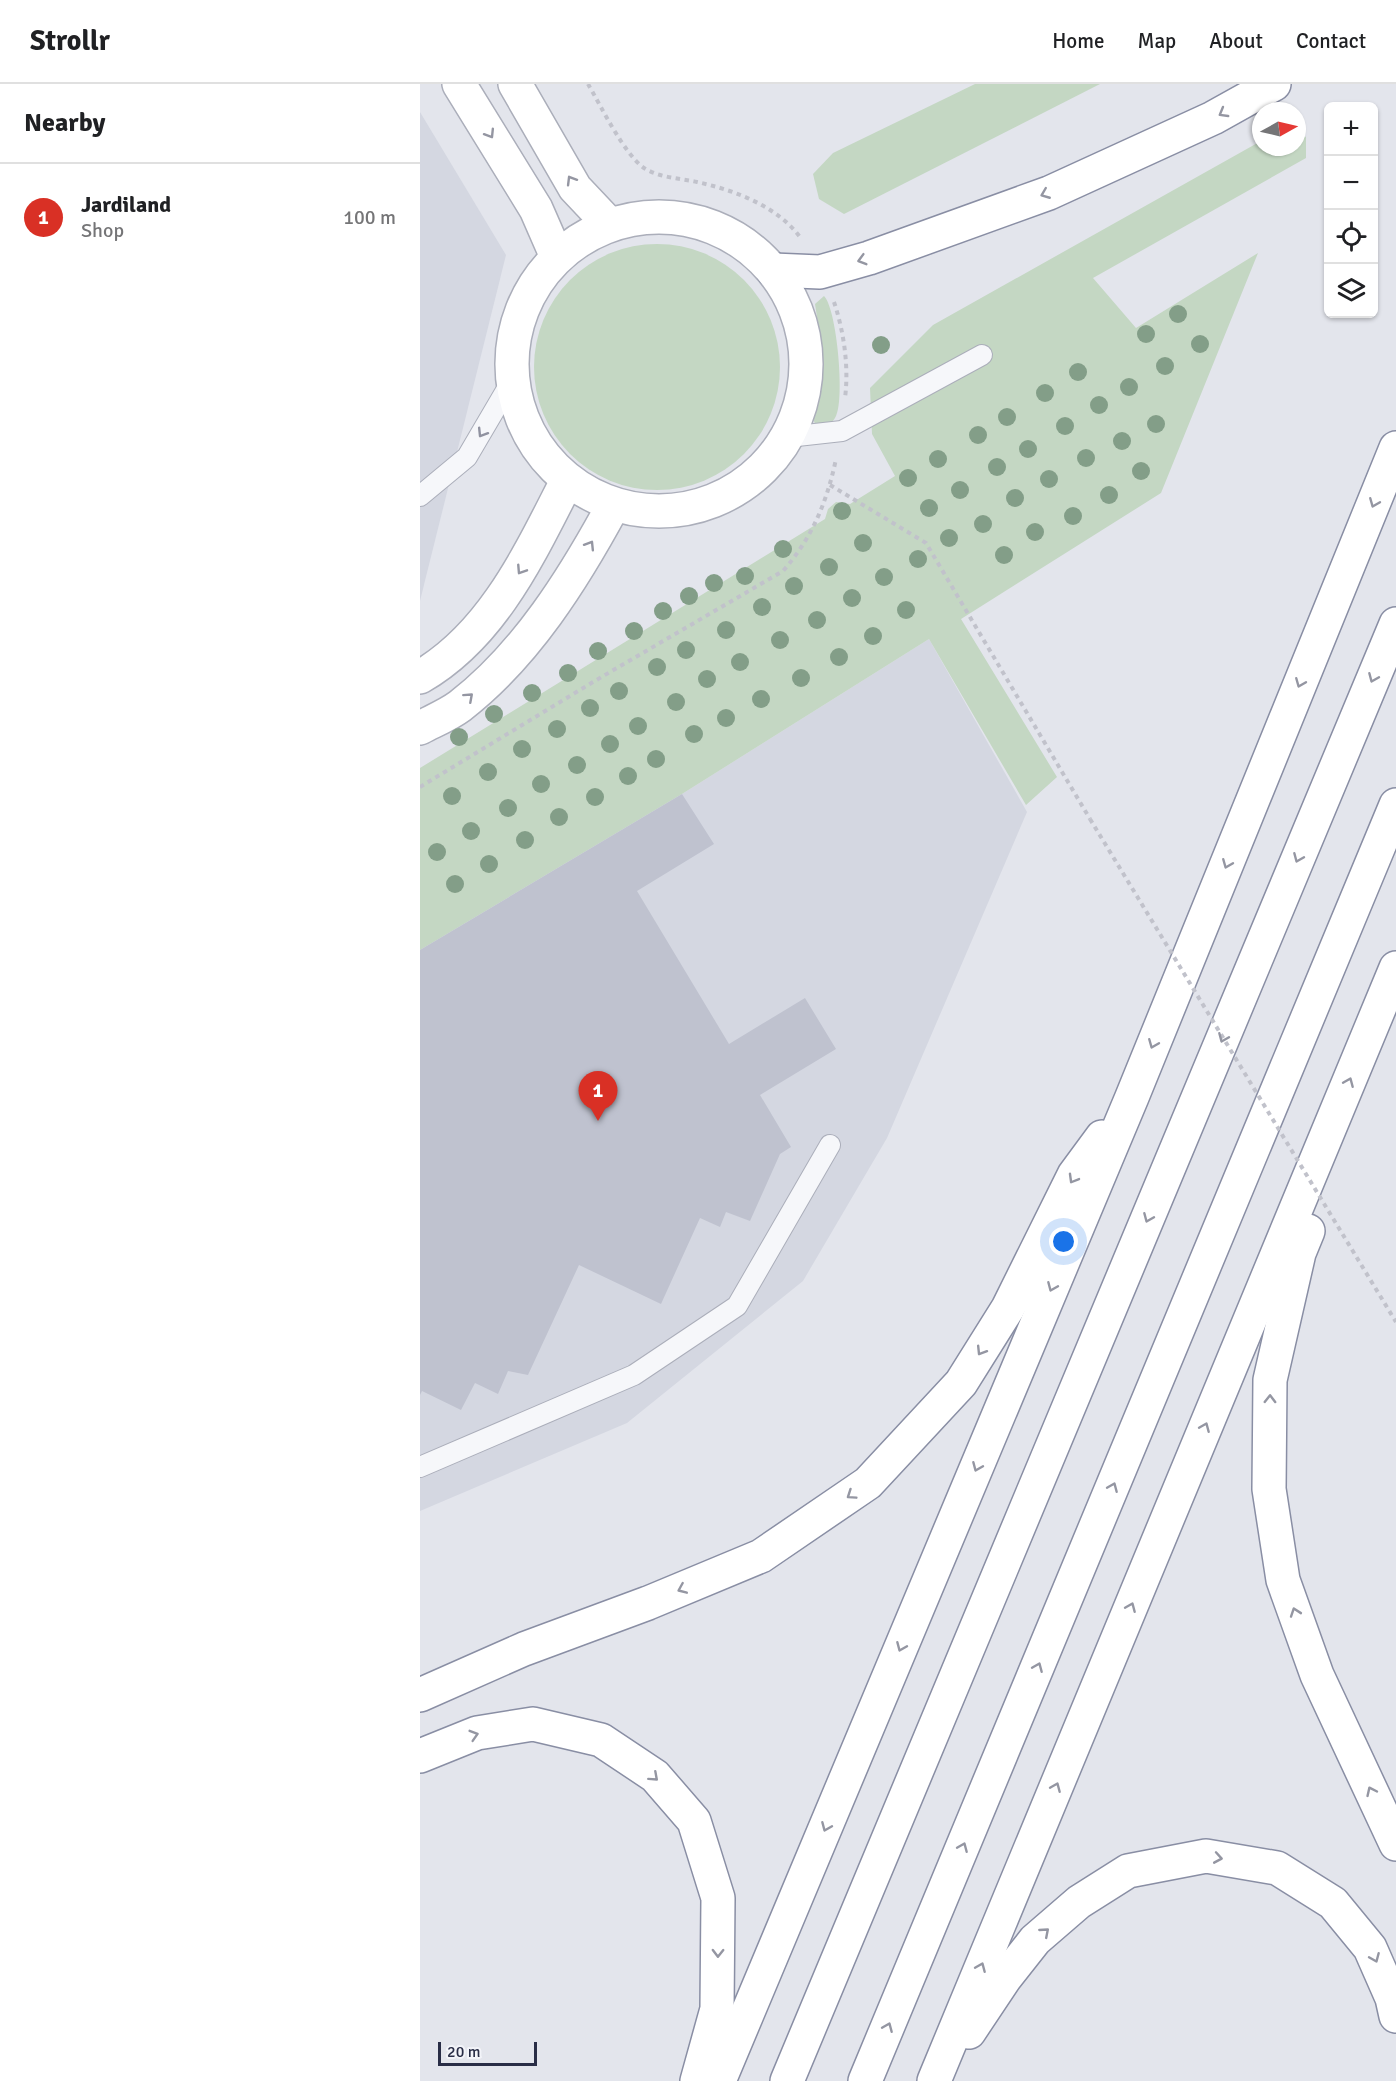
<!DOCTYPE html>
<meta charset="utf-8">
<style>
:root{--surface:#fff;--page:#f6f6f6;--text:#202124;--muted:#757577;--line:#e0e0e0;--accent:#d93025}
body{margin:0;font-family:Signika,sans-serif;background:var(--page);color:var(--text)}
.controls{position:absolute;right:18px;top:18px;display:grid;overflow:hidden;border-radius:9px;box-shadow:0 2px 4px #0004}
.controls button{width:54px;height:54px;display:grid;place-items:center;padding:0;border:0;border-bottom:2px solid var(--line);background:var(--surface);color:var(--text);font:30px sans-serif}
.compass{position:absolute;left:832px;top:18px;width:54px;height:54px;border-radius:50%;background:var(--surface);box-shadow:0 2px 4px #0004;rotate:82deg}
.scale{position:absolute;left:18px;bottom:15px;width:99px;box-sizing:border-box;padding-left:6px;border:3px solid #292d46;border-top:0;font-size:16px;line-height:21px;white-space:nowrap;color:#292d46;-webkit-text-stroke:4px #f3f4f9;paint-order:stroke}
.you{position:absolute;left:644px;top:1158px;width:21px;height:21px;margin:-15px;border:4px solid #fff;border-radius:50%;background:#1a73e8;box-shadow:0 0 0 9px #1a73e833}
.badge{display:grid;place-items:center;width:39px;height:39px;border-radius:50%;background:var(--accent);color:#fff;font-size:20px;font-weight:700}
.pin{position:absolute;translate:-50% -50px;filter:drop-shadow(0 2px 3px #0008)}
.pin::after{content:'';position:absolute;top:32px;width:21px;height:18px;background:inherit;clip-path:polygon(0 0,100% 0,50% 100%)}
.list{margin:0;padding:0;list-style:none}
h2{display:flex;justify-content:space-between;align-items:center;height:78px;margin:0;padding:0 24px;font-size:26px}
h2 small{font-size:20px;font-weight:400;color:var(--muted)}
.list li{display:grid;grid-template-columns:39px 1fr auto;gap:18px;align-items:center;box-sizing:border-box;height:108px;padding:0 24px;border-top:2px solid var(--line)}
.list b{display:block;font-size:22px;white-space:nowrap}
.list p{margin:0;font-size:20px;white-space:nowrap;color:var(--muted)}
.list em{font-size:20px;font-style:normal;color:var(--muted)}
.icon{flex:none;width:33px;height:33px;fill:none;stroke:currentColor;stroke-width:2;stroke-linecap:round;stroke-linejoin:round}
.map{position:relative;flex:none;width:976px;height:1997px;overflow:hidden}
header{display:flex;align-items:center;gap:36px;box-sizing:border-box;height:84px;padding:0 30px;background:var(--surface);border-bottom:2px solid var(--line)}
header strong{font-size:28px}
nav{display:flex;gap:33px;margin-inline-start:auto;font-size:21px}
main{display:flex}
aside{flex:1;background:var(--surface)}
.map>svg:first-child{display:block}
.built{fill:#d4d7e1}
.green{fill:#c4d7c3}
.building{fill:#bfc2cf}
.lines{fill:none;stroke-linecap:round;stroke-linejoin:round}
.lane-casing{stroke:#abaeba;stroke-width:22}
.secondary-casing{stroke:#abaeba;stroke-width:36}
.highway-casing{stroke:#898ea4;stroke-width:36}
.path{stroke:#c1c2cb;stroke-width:4;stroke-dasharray:4.5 4.5;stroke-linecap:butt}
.lane{stroke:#f6f7fa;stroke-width:20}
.secondary{stroke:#fff;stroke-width:33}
.highway{stroke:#fff;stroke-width:33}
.path-bridge{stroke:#c1c2cb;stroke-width:4;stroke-dasharray:4.5 4.5;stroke-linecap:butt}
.tree{fill:#839e88}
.oneway{stroke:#9496a2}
.oneway2{stroke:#9092a0}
</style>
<header>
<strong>Strollr</strong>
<nav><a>Home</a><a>Map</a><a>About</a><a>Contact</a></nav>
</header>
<main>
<aside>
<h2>Nearby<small></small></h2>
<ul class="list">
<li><span class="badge">1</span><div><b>Jardiland</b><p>Shop</p></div><em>100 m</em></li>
</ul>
</aside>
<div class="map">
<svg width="976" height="1997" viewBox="0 0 976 1997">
<rect width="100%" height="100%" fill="#e3e5ec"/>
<g class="built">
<path d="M0,28L86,171L0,517Z"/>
<path d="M509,555L607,728L467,1054L383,1197L207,1339L0,1427V866L262,710Z"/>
</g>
<g class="green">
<path d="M555,0H680L424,130L399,115L393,90L413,69Z"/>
<path d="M877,47L886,53V74L673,194L716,244L838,169L741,409L541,535L637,693L606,721L509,555L262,710L0,866V684L405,435L408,425L416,418L430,420L475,392L452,350L450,304L513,241L841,57V63H877Z"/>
<circle cx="237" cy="283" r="123"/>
<path d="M404,212C417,225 425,315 416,332C412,341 405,341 396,342L393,335C410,296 401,260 395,220Z"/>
</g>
<path class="building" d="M262,710L294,760L217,807L309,960L385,914L416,965L340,1011L371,1063L360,1070L330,1137L306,1128L300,1143L280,1134L241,1220L159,1181L108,1291L88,1287L78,1310L55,1299L41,1326L2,1307L0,1311V866Z"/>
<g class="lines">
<g class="lane-casing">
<g id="lane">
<path d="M368,353L422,347L562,271"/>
<path d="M0,412L47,373L91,298"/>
<path d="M0,1383L214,1291L317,1222L410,1061"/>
</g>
</g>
<g class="secondary-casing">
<g id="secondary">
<path d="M39,0L116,125L137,173"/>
<path d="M95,0L155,104L189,140"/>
<circle cx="239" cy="280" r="147"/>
<path d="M0,593C73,551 110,469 147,397"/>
<path d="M0,644C13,637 28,631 40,622C106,571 154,494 193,422"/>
</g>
</g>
<g class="highway-casing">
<g id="highway">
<path d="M353,186L400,188L449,174L629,109L793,34L854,0"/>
<path d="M888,1147L879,1169L850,1296L849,1405L863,1496L897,1591L976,1760"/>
<path d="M0,1611L104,1565L228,1519L341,1472L448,1399L541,1299L588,1224L654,1091L682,1053"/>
<path d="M0,1672L57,1649L113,1640L181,1656L235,1692L274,1737L298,1814L297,1925L277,1997"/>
<path d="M549,1948L585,1894L615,1856L659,1818L708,1787L786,1772L857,1784L913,1819L950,1864L972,1914L976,1932"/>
<path d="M299,1997L712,1013L976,364"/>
<path d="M367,1997L976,540"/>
<path d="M445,1997L976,721"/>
<path d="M514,1997L976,884"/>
</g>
</g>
<g class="path">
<path d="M168,0C181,22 204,70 224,84C240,94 259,94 277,98C314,106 357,122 380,153"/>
<path d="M414,218C424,248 429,283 425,314"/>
<path d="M410,401L506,459L670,735"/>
<path d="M0,703L173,598L363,487C392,454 407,418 416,375"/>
</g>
<use href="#lane" class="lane"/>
<use href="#secondary" class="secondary"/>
<use href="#highway" class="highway"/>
<path class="path-bridge" d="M670,735L976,1238"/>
</g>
<g class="tree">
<circle cx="758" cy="230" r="9"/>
<circle cx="726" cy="250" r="9"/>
<circle cx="780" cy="260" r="9"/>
<circle cx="461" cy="261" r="9"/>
<circle cx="745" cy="282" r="9"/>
<circle cx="658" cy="288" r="9"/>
<circle cx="709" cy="303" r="9"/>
<circle cx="625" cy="309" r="9"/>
<circle cx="679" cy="321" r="9"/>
<circle cx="587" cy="333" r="9"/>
<circle cx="736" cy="340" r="9"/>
<circle cx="645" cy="342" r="9"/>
<circle cx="558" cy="351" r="9"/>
<circle cx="702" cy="357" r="9"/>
<circle cx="608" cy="365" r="9"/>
<circle cx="666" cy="374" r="9"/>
<circle cx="518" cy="375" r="9"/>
<circle cx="577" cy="383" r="9"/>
<circle cx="721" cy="387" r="9"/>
<circle cx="488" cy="394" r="9"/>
<circle cx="629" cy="395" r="9"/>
<circle cx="540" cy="406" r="9"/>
<circle cx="689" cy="411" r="9"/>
<circle cx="595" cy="414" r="9"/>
<circle cx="509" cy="424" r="9"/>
<circle cx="422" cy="427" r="9"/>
<circle cx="653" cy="432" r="9"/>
<circle cx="563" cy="440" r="9"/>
<circle cx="615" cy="448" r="9"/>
<circle cx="529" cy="454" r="9"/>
<circle cx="443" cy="459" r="9"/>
<circle cx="363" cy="465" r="9"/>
<circle cx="584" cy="471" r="9"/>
<circle cx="498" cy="475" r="9"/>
<circle cx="409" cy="483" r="9"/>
<circle cx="325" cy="492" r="9"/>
<circle cx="464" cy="493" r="9"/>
<circle cx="294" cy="499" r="9"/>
<circle cx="374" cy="502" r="9"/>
<circle cx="269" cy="512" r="9"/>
<circle cx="432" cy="514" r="9"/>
<circle cx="342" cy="523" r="9"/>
<circle cx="486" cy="526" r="9"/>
<circle cx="243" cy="527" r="9"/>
<circle cx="397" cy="536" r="9"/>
<circle cx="306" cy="546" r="9"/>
<circle cx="214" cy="547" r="9"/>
<circle cx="453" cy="552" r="9"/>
<circle cx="360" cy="556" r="9"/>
<circle cx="266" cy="566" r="9"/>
<circle cx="178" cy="567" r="9"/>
<circle cx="419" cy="573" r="9"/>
<circle cx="320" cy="578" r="9"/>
<circle cx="237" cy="583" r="9"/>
<circle cx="148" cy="589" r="9"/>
<circle cx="381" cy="594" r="9"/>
<circle cx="287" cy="595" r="9"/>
<circle cx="199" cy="607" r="9"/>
<circle cx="112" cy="609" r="9"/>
<circle cx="341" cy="615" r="9"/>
<circle cx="256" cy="618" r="9"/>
<circle cx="170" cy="624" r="9"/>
<circle cx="74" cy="630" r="9"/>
<circle cx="306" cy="634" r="9"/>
<circle cx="218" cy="642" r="9"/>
<circle cx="137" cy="645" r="9"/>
<circle cx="274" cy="650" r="9"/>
<circle cx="39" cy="653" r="9"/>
<circle cx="190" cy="660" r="9"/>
<circle cx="102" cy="665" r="9"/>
<circle cx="236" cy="675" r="9"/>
<circle cx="157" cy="681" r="9"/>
<circle cx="68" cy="688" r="9"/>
<circle cx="208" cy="692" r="9"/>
<circle cx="121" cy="700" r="9"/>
<circle cx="32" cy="712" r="9"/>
<circle cx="175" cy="713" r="9"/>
<circle cx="88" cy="724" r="9"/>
<circle cx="139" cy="733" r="9"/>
<circle cx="51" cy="747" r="9"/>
<circle cx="105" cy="756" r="9"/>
<circle cx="17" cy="768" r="9"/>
<circle cx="69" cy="780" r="9"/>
<circle cx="35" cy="800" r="9"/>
</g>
<defs><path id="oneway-chevron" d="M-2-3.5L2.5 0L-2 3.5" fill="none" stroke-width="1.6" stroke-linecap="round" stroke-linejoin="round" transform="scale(1.5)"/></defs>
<g class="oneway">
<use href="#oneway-chevron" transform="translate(803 29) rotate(150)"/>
<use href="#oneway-chevron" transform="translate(70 50) rotate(58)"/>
<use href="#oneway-chevron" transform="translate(151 96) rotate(-121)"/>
<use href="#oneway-chevron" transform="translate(625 110) rotate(158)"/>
<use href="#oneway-chevron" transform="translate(442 176) rotate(164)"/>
<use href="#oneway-chevron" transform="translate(954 419) rotate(112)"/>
<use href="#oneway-chevron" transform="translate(170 461) rotate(-58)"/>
<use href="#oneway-chevron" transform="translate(101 486) rotate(123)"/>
<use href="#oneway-chevron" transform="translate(953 594) rotate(113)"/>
<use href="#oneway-chevron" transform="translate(880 599) rotate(112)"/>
<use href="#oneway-chevron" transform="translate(49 613) rotate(-42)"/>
<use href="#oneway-chevron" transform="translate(878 774) rotate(113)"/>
<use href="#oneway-chevron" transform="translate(807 780) rotate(112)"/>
<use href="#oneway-chevron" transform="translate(803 954) rotate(113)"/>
<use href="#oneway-chevron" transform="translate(733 960) rotate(112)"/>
<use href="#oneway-chevron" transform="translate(929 998) rotate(-67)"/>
<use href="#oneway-chevron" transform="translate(653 1095) rotate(120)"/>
<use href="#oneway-chevron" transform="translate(728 1134) rotate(113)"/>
<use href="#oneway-chevron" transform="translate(632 1203) rotate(113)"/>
<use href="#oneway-chevron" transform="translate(561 1267) rotate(122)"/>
<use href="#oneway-chevron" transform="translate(850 1315) rotate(-89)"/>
<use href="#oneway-chevron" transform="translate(785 1343) rotate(-67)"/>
<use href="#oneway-chevron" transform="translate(557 1383) rotate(113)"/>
<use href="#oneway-chevron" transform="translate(693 1403) rotate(-67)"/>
<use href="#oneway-chevron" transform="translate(431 1411) rotate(146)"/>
<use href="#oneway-chevron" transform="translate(262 1505) rotate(157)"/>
<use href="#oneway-chevron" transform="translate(711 1523) rotate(-67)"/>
<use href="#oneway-chevron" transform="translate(875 1528) rotate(-109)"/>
<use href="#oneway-chevron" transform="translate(481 1563) rotate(113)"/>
<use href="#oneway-chevron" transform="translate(618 1583) rotate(-67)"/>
<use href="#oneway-chevron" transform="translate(54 1651) rotate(-17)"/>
<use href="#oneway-chevron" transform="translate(234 1693) rotate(42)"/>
<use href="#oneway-chevron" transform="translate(636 1703) rotate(-67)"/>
<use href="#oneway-chevron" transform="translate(951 1707) rotate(-115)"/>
<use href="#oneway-chevron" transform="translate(406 1743) rotate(113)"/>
<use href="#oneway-chevron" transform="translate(543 1763) rotate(-67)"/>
<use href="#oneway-chevron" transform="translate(798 1774) rotate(10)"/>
<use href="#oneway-chevron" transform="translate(625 1848) rotate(-41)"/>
<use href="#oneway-chevron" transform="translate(298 1869) rotate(91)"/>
<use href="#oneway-chevron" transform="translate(955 1874) rotate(67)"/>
<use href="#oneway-chevron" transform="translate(561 1883) rotate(-67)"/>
<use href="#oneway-chevron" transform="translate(468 1943) rotate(-67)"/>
</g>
<use class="oneway2" href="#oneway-chevron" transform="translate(62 349) rotate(122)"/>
</svg>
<div class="controls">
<button>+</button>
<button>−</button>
<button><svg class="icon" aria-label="locate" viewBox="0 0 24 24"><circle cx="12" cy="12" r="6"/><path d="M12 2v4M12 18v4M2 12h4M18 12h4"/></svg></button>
<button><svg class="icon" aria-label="layers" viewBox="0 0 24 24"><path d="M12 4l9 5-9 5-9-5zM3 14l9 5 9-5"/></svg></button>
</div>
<svg class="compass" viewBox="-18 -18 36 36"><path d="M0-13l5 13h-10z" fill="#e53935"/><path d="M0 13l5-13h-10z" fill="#757577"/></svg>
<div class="scale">20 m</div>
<div class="you"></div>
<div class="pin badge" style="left:178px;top:1037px">1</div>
</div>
</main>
